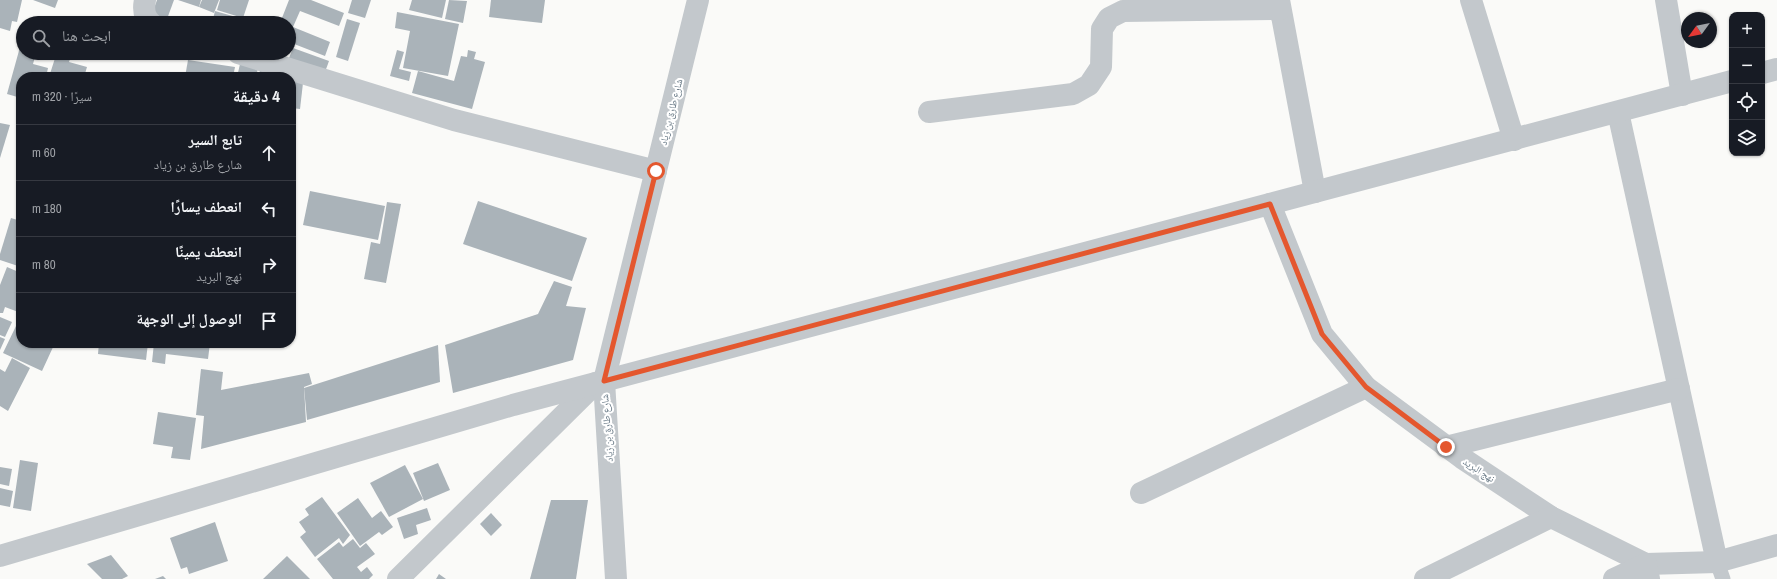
<!DOCTYPE html>
<html lang="ar">
<meta charset="utf-8">
<style>
:root{--surface:#171b24;--page:#20242c;--text:#f1f3f6;--muted:#9ea1a6;--line:#363941}
body{margin:0;font-family:"Archivo Narrow","Noto Naskh Arabic",sans-serif;background:var(--page);color:var(--text);direction:rtl}
.controls{position:absolute;right:12px;top:12px;display:grid;overflow:hidden;border-radius:8px;box-shadow:0 1px 3px #0004}
.controls button{width:36px;height:36px;display:grid;place-items:center;padding:0;border:0;border-bottom:1px solid var(--line);background:var(--surface);color:var(--text);font:20px sans-serif}
.compass{position:absolute;left:1681px;top:12px;width:36px;height:36px;border-radius:50%;background:var(--surface);box-shadow:0 1px 3px #0004;rotate:237deg}
.stop{position:absolute;width:12px;height:12px;margin:-9px;border:3px solid #e4572e;border-radius:50%;background:#fff}
.stop.end{background:#e4572e;border-color:#fff;box-shadow:0 1px 4px #0008}
.list{margin:0;padding:0;list-style:none}
h2{display:flex;justify-content:space-between;align-items:center;height:52px;margin:0;padding:0 16px;font-size:17px}
h2 small{font-size:13px;font-weight:400;color:var(--muted)}
.list li{display:grid;grid-template-columns:26px 1fr auto;gap:12px;align-items:center;box-sizing:border-box;height:56px;padding:0 16px;border-top:1px solid var(--line)}
.list b{display:block;font-size:15px;white-space:nowrap}
.list p{margin:0;font-size:13px;white-space:nowrap;color:var(--muted)}
.list em{font-size:13px;font-style:normal;color:var(--muted)}
.icon{flex:none;width:22px;height:22px;fill:none;stroke:currentColor;stroke-width:2;stroke-linecap:round;stroke-linejoin:round}
.map{position:relative;flex:none;width:1777px;height:579px;overflow:hidden;direction:ltr}
.search{position:absolute;background:var(--surface);box-shadow:0 1px 3px #0004;left:16px;top:16px;width:280px;height:44px;display:flex;align-items:center;gap:10px;box-sizing:border-box;padding:0 14px;border-radius:22px;color:var(--muted);font-size:15px}
.panel{position:absolute;background:var(--surface);box-shadow:0 1px 3px #0004;left:16px;top:72px;width:280px;height:276px;border-radius:16px;direction:rtl}
.map>svg:first-child{display:block}
.building{fill:#aab3b9}
.lines{fill:none;stroke-linecap:round;stroke-linejoin:round}
.service{stroke:#c3c8cc;stroke-width:15}
.minor{stroke:#c3c8cc;stroke-width:22}
.tertiary{stroke:#c3c8cc;stroke-width:22}
.route{stroke:#e4572e;stroke-width:5}
.labels{text-anchor:middle;dominant-baseline:central;stroke-width:4;stroke-linejoin:round;paint-order:stroke}
.street-label{font-size:10px;fill:#657683;stroke:#fff}
</style>
<div class="map">
<svg width="1777" height="579" viewBox="0 0 1777 579">
<rect width="100%" height="100%" fill="#fafaf8"/>
<g class="building">
<path d="M0,0H22L17,22L12,21L10,31L0,28Z"/>
<path d="M33,0H58L55,8Z"/>
<path d="M157,0H174L167,19L152,14Z"/>
<path d="M178,0H201L199,7Z"/>
<path d="M202,0H219L214,13L199,7Z"/>
<path d="M220,0H249L243,18L217,10Z"/>
<path d="M289,0H311L344,13L339,26L300,11L293,27L330,42L325,56L289,42V23H280Z"/>
<path d="M352,0H371L365,18L348,13Z"/>
<path d="M412,0H446L442,18L409,10Z"/>
<path d="M449,0L467,1L463,23L445,19Z"/>
<path d="M491,0H545L542,23L489,17Z"/>
<path d="M215,11L243,19L242,23H212Z"/>
<path d="M397,12L459,24L448,76L403,68L410,31L395,28Z"/>
<path d="M49,16L70,23H47Z"/>
<path d="M347,19L360,23L348,61L336,57Z"/>
<path d="M20,47L23,48V53H54L52,59L36,53L33,64L48,68L46,77H21V98L7,94Z"/>
<path d="M293,48L329,61L325,72L289,58Z"/>
<path d="M397,50L404,52L399,69L411,72L409,81L390,76Z"/>
<path d="M468,50L476,52L474,59L485,62L472,109L412,93L418,71L454,81L461,56L467,57Z"/>
<path d="M60,53H80L78,59Z"/>
<path d="M56,55L70,59L69,62L87,67L84,77H49Z"/>
<path d="M188,60L235,67L233,77H185Z"/>
<path d="M240,64L258,68L256,77H237Z"/>
<path d="M261,68L278,72L277,77H258Z"/>
<path d="M291,81L303,83L300,109L291,108Z"/>
<path d="M0,123L10,125L0,158Z"/>
<path d="M21,170V182L17,181Z"/>
<path d="M310,191L385,206L378,240L303,225Z"/>
<path d="M478,201L587,238L572,281L463,244Z"/>
<path d="M387,202L401,204L386,283L364,279L371,242L380,244Z"/>
<path d="M11,218L21,221V267L0,260V254Z"/>
<path d="M7,267L21,273V313L5,307L3,313H0V285Z"/>
<path d="M554,281L572,287L566,306L586,308L573,360L453,393L445,345L538,314Z"/>
<path d="M0,317L12,322L5,337L0,335Z"/>
<path d="M16,326L21,329V343L54,345L42,371L3,353Z"/>
<path d="M0,337L5,339L0,350Z"/>
<path d="M99,343H148L146,360L98,354Z"/>
<path d="M154,343H210L208,359L166,354L165,364L152,362Z"/>
<path d="M438,345L440,382L307,420L304,388Z"/>
<path d="M12,358L30,368L8,411L0,406V369L5,372Z"/>
<path d="M201,369L223,372L221,390L309,373L312,384L304,387L306,422L201,449L204,416L196,415Z"/>
<path d="M158,412L196,418L190,460L171,458L173,447L153,444Z"/>
<path d="M20,460L38,463L31,511L13,508Z"/>
<path d="M438,463L450,490L424,501L413,473Z"/>
<path d="M405,465L423,499L389,517L370,483Z"/>
<path d="M0,467L12,469L9,486L0,484Z"/>
<path d="M0,488L13,491L10,507L0,505Z"/>
<path d="M322,497L350,535L343,544L339,538L315,557L300,537L306,532L299,522L309,515L305,509Z"/>
<path d="M358,498L372,518L381,511L393,527L382,535L379,532L360,546L337,513Z"/>
<path d="M551,500H588L576,579H530Z"/>
<path d="M427,508L431,520L416,525L418,534L404,539L397,518Z"/>
<path d="M491,513L502,525L491,536L480,524Z"/>
<path d="M215,522L228,561L189,574L187,567L181,569L170,538Z"/>
<path d="M353,539L360,548L366,543L375,554L357,567L361,572L367,567L373,575L369,579H333L317,559L339,542L343,547Z"/>
<path d="M111,555L128,576L122,579H102L87,564Z"/>
<path d="M287,556L310,579H263Z"/>
<path d="M439,574L446,579H436Z"/>
<path d="M163,576L166,579H155Z"/>
</g>
<g class="lines">
<path class="service" d="M1717,562L1723,579"/>
<g class="minor">
<path d="M145,0C143,9 144,17 151,23"/>
<path d="M1279,0L1315,192"/>
<path d="M1471,0L1514,140"/>
<path d="M1666,0L1682,95"/>
<path d="M238,53L454,120L656,171"/>
<path d="M929,112L1073,94L1089,85L1101,67L1102,29L1109,18L1123,11L1280,9"/>
<path d="M1618,112L1717,562"/>
<path d="M1270,204L1322,334L1366,387L1462,458L1551,517L1646,564L1717,562L1777,545"/>
<path d="M1446,447L1679,389"/>
<path d="M1141,493L1366,387"/>
<path d="M398,579L596,383"/>
<path d="M616,579L604,381L698,0"/>
<path d="M1425,579L1551,517"/>
<path d="M1614,579L1646,564L1649,579"/>
</g>
<g class="tertiary">
<path d="M1762,73L1777,69"/>
<path d="M0,556L513,405L1732,81"/>
</g>
</g>
<g class="lines">
<path class="route" d="M656,171L604,381L1270,204L1322,334L1366,387L1446,447"/>
</g>
<g class="labels">
<g class="street-label">
<text transform="translate(671 112) rotate(-76)">شارع طارق بن زياد</text>
<text transform="translate(607 428) rotate(-94)">شارع طارق بن زياد</text>
<text transform="translate(1479 470) rotate(33)">نهج البريد</text>
</g>
</g>
</svg>
<div class="controls">
<button>+</button>
<button>−</button>
<button><svg class="icon" aria-label="locate" viewBox="0 0 24 24"><circle cx="12" cy="12" r="6"/><path d="M12 2v4M12 18v4M2 12h4M18 12h4"/></svg></button>
<button><svg class="icon" aria-label="layers" viewBox="0 0 24 24"><path d="M12 4l9 5-9 5-9-5zM3 14l9 5 9-5"/></svg></button>
</div>
<svg class="compass" viewBox="-18 -18 36 36"><path d="M0-13l5 13h-10z" fill="#e53935"/><path d="M0 13l5-13h-10z" fill="#9ea1a6"/></svg>
<div class="stop" style="left:656px;top:171px"></div>
<div class="stop end" style="left:1446px;top:447px"></div>
<div class="search"><svg class="icon" aria-label="search" viewBox="0 0 24 24"><circle cx="10" cy="10" r="6"/><path d="M15 15l6 6"/></svg>ابحث هنا</div>
<section class="panel">
<h2>4 دقيقة<small>سيرًا · 320 m</small></h2>
<ul class="list">
<li><svg class="icon" aria-label="ahead" viewBox="0 0 24 24"><path d="M12 20V5M6 11l6-6 6 6"/></svg><div><b>تابع السير</b><p>شارع طارق بن زياد</p></div><em>60 m</em></li>
<li><svg class="icon" aria-label="left" viewBox="0 0 24 24"><path d="M17 20v-9H6M10 6l-5 5 5 5"/></svg><div><b>انعطف يسارًا</b></div><em>180 m</em></li>
<li><svg class="icon" aria-label="right" viewBox="0 0 24 24"><path d="M7 20v-9h11M14 6l5 5-5 5"/></svg><div><b>انعطف يمينًا</b><p>نهج البريد</p></div><em>80 m</em></li>
<li><svg class="icon" aria-label="arrive" viewBox="0 0 24 24"><path d="M6 21V4h12l-3 4 3 4H6"/></svg><div><b>الوصول إلى الوجهة</b></div></li>
</ul>
</section>
</div>
